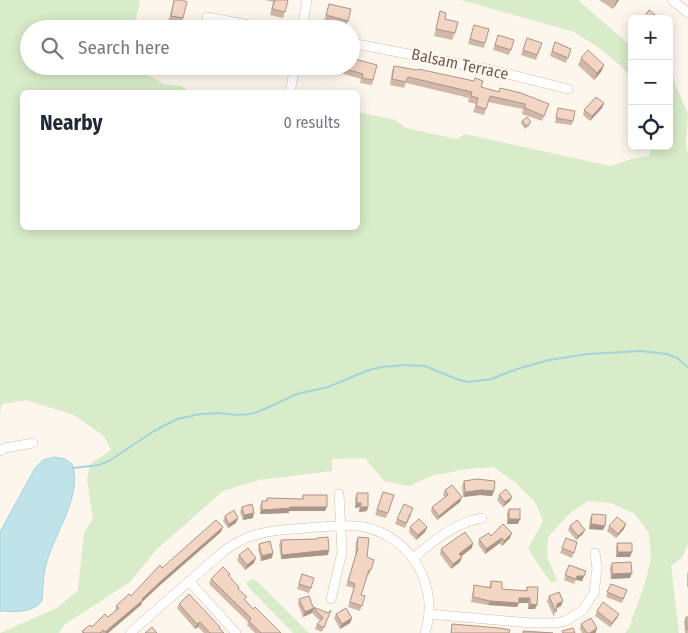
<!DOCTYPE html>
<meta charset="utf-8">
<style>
:root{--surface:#fff;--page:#f2f2f3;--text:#1f2937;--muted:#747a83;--line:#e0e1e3}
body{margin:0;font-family:"Fira Sans Condensed",sans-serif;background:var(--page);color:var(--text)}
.controls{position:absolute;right:15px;top:15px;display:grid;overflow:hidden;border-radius:8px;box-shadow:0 2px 12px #0003}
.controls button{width:45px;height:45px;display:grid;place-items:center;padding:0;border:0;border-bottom:1px solid var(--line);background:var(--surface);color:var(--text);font:25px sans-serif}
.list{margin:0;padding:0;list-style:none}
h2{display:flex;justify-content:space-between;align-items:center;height:65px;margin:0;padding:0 20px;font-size:21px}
h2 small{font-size:16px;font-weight:400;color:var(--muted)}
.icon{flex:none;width:28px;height:28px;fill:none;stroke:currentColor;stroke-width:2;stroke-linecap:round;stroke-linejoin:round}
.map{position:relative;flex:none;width:688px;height:633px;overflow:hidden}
.search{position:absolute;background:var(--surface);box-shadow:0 2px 12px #0003;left:20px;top:20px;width:340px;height:55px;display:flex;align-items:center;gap:12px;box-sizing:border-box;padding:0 18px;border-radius:28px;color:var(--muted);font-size:19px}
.panel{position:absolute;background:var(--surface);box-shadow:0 2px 12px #0003;left:20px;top:90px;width:340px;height:140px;border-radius:8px}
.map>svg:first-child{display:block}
.green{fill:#d8ecc9}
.water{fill:#bfe3e8;stroke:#a5d3da}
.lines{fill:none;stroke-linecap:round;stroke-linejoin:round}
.stream{stroke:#a5d3da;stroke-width:2}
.minor-casing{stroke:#d1beb0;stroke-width:10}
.minor{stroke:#fff;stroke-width:9}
.wall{fill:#d1b7a8}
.shaded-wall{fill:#aa9588}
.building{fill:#f3d5c3;stroke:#aa9588}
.labels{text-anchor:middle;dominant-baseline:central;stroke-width:4;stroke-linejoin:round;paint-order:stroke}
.street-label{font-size:16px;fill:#7a5c4d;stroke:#fffaf3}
</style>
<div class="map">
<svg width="688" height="633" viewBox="0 0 688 633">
<rect width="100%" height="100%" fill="#fdf6ec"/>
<g class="green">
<path d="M0,0H140L134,29H29V66H131L164,84L181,86L191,92H22V228H358V112L395,120L406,128L456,139L465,134L610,166L632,159L650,156L651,146H669V63L671,64L675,84L688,114L686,144L688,153V544L682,558L671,566L679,633H625L629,628L645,583L651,558L649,533L635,514L611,503L588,501L569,514L548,537L547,556L557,581L551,583L528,549L543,521L535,502L515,482L493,467L466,469L431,476L410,486L384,481L365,458L332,459V471L259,480L223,491L157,549L130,582L64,625L59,633H0L57,608L78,590L84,533L93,519L87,480L90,464L111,450L104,436L74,415L26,400L2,404L0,412Z"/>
<path d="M461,0H578L632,47V80L622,67L598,47L574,32Z"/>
<path d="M251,579L256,580L309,633H293L250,589L246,583Z"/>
</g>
<path class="water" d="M54,457L65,459L72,464C83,494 55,533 47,561C43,574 43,587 42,600C36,613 12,612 0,611V532L35,468L43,460Z"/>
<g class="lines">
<path class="stream" d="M73,468L99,465L109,461L154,431L177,419L201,414L219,413L238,415L250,414L260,411L297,394L328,387L366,371L382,367L405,365L425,366L459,380L469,382L491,379L517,369L549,360L588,354L640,351L667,354L677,358L688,367"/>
<g class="minor-casing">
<g id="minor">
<path d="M672,0L688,13"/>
<path d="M207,17L270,29"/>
<path d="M302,29L307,0"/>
<path d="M351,43L492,70L568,89"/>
<path d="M290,92L295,66"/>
<path d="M0,451L5,448L33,443"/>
<path d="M413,558C435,540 454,523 482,518"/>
<path d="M189,581L236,633"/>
<path d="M331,599L342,552L339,494"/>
<path d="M429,614L531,623H556L565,621L582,611L594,593L597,568L595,553"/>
<path d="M130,633L224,551C250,531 275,530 307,528C325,527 346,524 364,527C412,537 440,587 425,633"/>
</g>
</g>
<use href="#minor" class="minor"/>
</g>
<g class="wall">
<path d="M174,0H184L183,18L180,26L168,23Z"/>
<path d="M265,0H288L283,18L270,15L273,2Z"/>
<path d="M599,0H619L613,9Z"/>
<path d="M329,4L348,21L345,28L324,22Z"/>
<path d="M440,11L455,33L452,40L434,36Z"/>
<path d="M474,25L485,43L484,48L468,44Z"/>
<path d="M498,35L514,40L509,55L493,50Z"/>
<path d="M527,38L542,43L536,60L521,55Z"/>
<path d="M555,42L571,49L566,63L550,56Z"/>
<path d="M581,58L604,65L601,72L594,80L578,65Z"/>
<path d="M234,66H252L251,71Z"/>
<path d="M308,66H351L373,80L372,85L360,83L361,79L327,69L326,72Z"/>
<path d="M394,66L498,92L500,88L549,104L542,121L522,114L523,109L488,102L484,115L473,112L476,104L468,102L469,98L406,83L404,88L390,85L392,71Z"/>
<path d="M604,103L602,108L590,121L583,115L584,110Z"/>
<path d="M558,108L573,121L572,125L555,123Z"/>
<path d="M522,121L530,125L525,129L521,123Z"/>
<path d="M464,481L494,491L492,496L480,495L463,497L462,486Z"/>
<path d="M445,490L462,497L460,502L437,520L431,512L432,507L445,497L443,495Z"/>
<path d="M383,492L394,495L386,518L375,515Z"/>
<path d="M357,493L367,511L359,512V507L355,508V498Z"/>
<path d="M303,495L325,511H289V513L260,514V506L262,501H266L267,498L302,499Z"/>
<path d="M499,495L512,497L510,501L503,507L497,500Z"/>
<path d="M242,507L253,518L243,520L240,512Z"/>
<path d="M509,509L518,524H507V513Z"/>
<path d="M412,513L405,528L395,524L397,519Z"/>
<path d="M592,514L605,526L603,530L589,529L590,519Z"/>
<path d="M225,516L238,518L236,523L228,528L223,521Z"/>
<path d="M626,524L624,529L616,538L607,531L609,526Z"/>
<path d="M570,526L583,534L576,540L568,530Z"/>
<path d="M410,527H427L425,532L416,540L409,532Z"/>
<path d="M221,532L159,586L142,602L141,605L108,633H82V631L108,617L115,611L116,606L131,596L162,568Z"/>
<path d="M491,536L510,538L502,546L500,543L485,554L478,544L479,539Z"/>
<path d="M358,537L367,557L374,560L369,575L368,574L361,595L365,596L360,611L348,607L354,588L346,586L356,553H355L356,542Z"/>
<path d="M317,538L328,555L281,559L279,545L281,540L317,539Z"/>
<path d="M566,538L577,542L572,558L560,553Z"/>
<path d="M617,543L630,557H616V548Z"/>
<path d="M259,544L272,558L261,561L258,549Z"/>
<path d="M472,548L461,556L460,562L451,569L440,554L441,549Z"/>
<path d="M239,555L254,563L245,570L237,560Z"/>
<path d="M612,563L630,578L611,579L610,568Z"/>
<path d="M569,565L586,571L582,581L576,580L574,584L564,580Z"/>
<path d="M688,571V587H687V575Z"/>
<path d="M230,574L229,576L239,587L238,589L245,600L253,609L281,633H255L247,625L248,622L209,584L211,579Z"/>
<path d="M302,574L314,578L309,593L297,589Z"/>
<path d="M491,581L502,589L525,591L527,587L535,609H528V603H519L517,607L488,605L471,602L473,590L474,585L489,587Z"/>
<path d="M611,584L627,590L622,603L606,597Z"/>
<path d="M549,596L561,606L556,608L554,617L547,601Z"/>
<path d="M299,599L313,607L328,613L331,610L322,632L315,629L317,624L320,621L312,613L303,617L298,604Z"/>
<path d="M179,604L220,628L224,633H204L198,627L195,629L177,608Z"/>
<path d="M597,611L617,618L610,627L595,616Z"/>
<path d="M336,614L352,618L350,623L340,629L334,618Z"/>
<path d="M686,617L688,633H685L684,621Z"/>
<path d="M581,624L597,628L596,633H582L580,629Z"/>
</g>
<g class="shaded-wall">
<path d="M617,0H619L613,9L616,2Z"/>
<path d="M604,65L601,72L594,80L597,73Z"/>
<path d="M604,103L602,108L590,121L592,116Z"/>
<path d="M482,490L494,491L492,496L480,495L463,497L465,492Z"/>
<path d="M462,497L460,502L437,520L439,516Z"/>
<path d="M512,497L510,501L503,507L505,502Z"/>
<path d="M357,503H361L359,507L355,508Z"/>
<path d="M290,507H327L325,511H289V513L260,514L262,510Z"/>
<path d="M361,507H368L367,511L359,512Z"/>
<path d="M254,513L253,518L243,520L244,515Z"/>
<path d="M238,518L236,523L228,528L229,524Z"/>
<path d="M509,519H520L518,524H507Z"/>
<path d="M591,524L605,526L603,530L589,529Z"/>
<path d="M626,524L624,529L616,538L618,534Z"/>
<path d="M223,527L221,532L159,586L142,602L141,605L108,633H105L161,581Z"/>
<path d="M427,527L425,532L416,540L418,535Z"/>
<path d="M585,530L583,534L576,540L578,536Z"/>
<path d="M512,533L510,538L502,546L504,541Z"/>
<path d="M502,538L500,543L485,554L486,549Z"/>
<path d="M473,543L472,548L458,559L459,554Z"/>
<path d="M329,550L328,555L281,559L282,555Z"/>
<path d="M618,552H632L630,557H616Z"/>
<path d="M273,553L272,558L261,561L262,556Z"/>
<path d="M462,557L460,562L451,569L453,564Z"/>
<path d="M256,558L254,563L245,570L247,565Z"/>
<path d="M632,573L630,578L611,579L612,574Z"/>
<path d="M577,576H584L582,581L576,580Z"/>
<path d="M519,598H530L528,603H519L517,607L488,605L490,601Z"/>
<path d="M563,601L561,606L555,609L557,604Z"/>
<path d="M530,604L537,605L535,609H528Z"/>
<path d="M314,608L312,613L303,617L305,612Z"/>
<path d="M619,614L617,618L610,627L612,623Z"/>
<path d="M352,618L350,623L340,629L342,624Z"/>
<path d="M200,622L198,627L195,629L197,624Z"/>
<path d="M597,628L595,633H590Z"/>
</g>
<g class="building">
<path d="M174,0H184V1L187,2L183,18L171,16Z"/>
<path d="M275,0H288L285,12L272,9Z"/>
<path d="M329,4L351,9L348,21L326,15Z"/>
<path d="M649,10L660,19H643Z"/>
<path d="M440,11L446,13L445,19L458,22L455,33L436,29Z"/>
<path d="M474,25L489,29L485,43L470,39Z"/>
<path d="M185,26L187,29H180Z"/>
<path d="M498,35L514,40L511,50L495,45Z"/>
<path d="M527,38L542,43L537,55L523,50Z"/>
<path d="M555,42L571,49L568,58L552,51Z"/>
<path d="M588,50L604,65L597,73L581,58Z"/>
<path d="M351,58L377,65L373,80L362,78L363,74L335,66H351Z"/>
<path d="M394,66L417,70L418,69L474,81L475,78L483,81L481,87L499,92L500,88L521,93L549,104L544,116L525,108V104L490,96L486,109L476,106L478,98L471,96L472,92L408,77L406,82L392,79Z"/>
<path d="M596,97L604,103L592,116L584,110Z"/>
<path d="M558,108L575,111L573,121L556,118Z"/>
<path d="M527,117L531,122L526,126L522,121Z"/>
<path d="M477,479L495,481L494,491L482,490L465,492L464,481Z"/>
<path d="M452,485L462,497L439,516L432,507L448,495L445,490Z"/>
<path d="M506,489L512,497L505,502L499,495Z"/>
<path d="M383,492L394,495L388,513L377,510Z"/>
<path d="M357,493H368V507H361V503H357Z"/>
<path d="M303,495H327V507H290V508L262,510V501H267V498L303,499Z"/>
<path d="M252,504L254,513L244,515L242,507Z"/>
<path d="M404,504L413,508L406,523L397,519Z"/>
<rect x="509" y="509" width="11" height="10"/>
<path d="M234,510L238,518L229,524L225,516Z"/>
<path d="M592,514L606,515L605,526L591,524Z"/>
<path d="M617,517L626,524L618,534L609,526Z"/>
<path d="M419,519L427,527L418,535L410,527Z"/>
<path d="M216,520L223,527L161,581L142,599L143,600L105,632L103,630L100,633H84L82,631L90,625L92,627L105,614L108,617L119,608L116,606L129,594L131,596L160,565L162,568Z"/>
<path d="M577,520L585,530L578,536L570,526Z"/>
<path d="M503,524L512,533L504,541L502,538L486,549L479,539L489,533L491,536Z"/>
<path d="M465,532L473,543L459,554L462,557L453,564L441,549Z"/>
<path d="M328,537L329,550L282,555L281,540L317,539V538Z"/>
<path d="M358,537L369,538L367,557L374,560L371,570H369L361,595L365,596L362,606L350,602L355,584L348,581L358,548H357Z"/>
<path d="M566,538L577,542L574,553L562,548Z"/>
<path d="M270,541L273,553L262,556L259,544Z"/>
<path d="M617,543H632V552H618Z"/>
<path d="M248,548L256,558L247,565L239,555Z"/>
<path d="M631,562L632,573L612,574V563Z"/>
<path d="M569,565L586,571L584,576H577L576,579L565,575Z"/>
<path d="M223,567L230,574L228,575L239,587L238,589L247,597L244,599L253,609L255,607L281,633H261L249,621L251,618L211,579Z"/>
<path d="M302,574L314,578L311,588L299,584Z"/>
<path d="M491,581L502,582V589L527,591V587H538L537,605L530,604V598H519V603L490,601L473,597L474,585L491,588Z"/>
<path d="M611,584L627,590L623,599L607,592Z"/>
<path d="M559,592L563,601L557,604L556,612L549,596Z"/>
<path d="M189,594L220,627L219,628L224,633H210L200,622L197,624L179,604Z"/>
<path d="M309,596L313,607L328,613L331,610L324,628L317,624L323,618L314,608L305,612L299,599Z"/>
<path d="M603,602L619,614L612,623L597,611Z"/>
<path d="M346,608L352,618L342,624L336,614Z"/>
<path d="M686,617H688V630H687Z"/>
<path d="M591,618L597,628L590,633H587L581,624Z"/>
<path d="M452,624L499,628L510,630L509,633H451Z"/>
<path d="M152,627L157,633H145Z"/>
<path d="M573,628L575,633H563L562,631Z"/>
<path d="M523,631L553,633H523Z"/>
</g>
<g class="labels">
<g class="street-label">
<text transform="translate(460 64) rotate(12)">Balsam Terrace</text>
</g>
</g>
</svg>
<div class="controls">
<button>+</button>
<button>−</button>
<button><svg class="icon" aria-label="locate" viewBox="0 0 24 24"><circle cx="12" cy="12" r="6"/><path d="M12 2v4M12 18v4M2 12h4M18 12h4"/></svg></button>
</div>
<div class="search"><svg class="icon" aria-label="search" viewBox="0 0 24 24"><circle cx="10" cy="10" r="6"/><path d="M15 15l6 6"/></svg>Search here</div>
<section class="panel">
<h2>Nearby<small>0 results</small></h2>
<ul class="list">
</ul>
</section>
</div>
